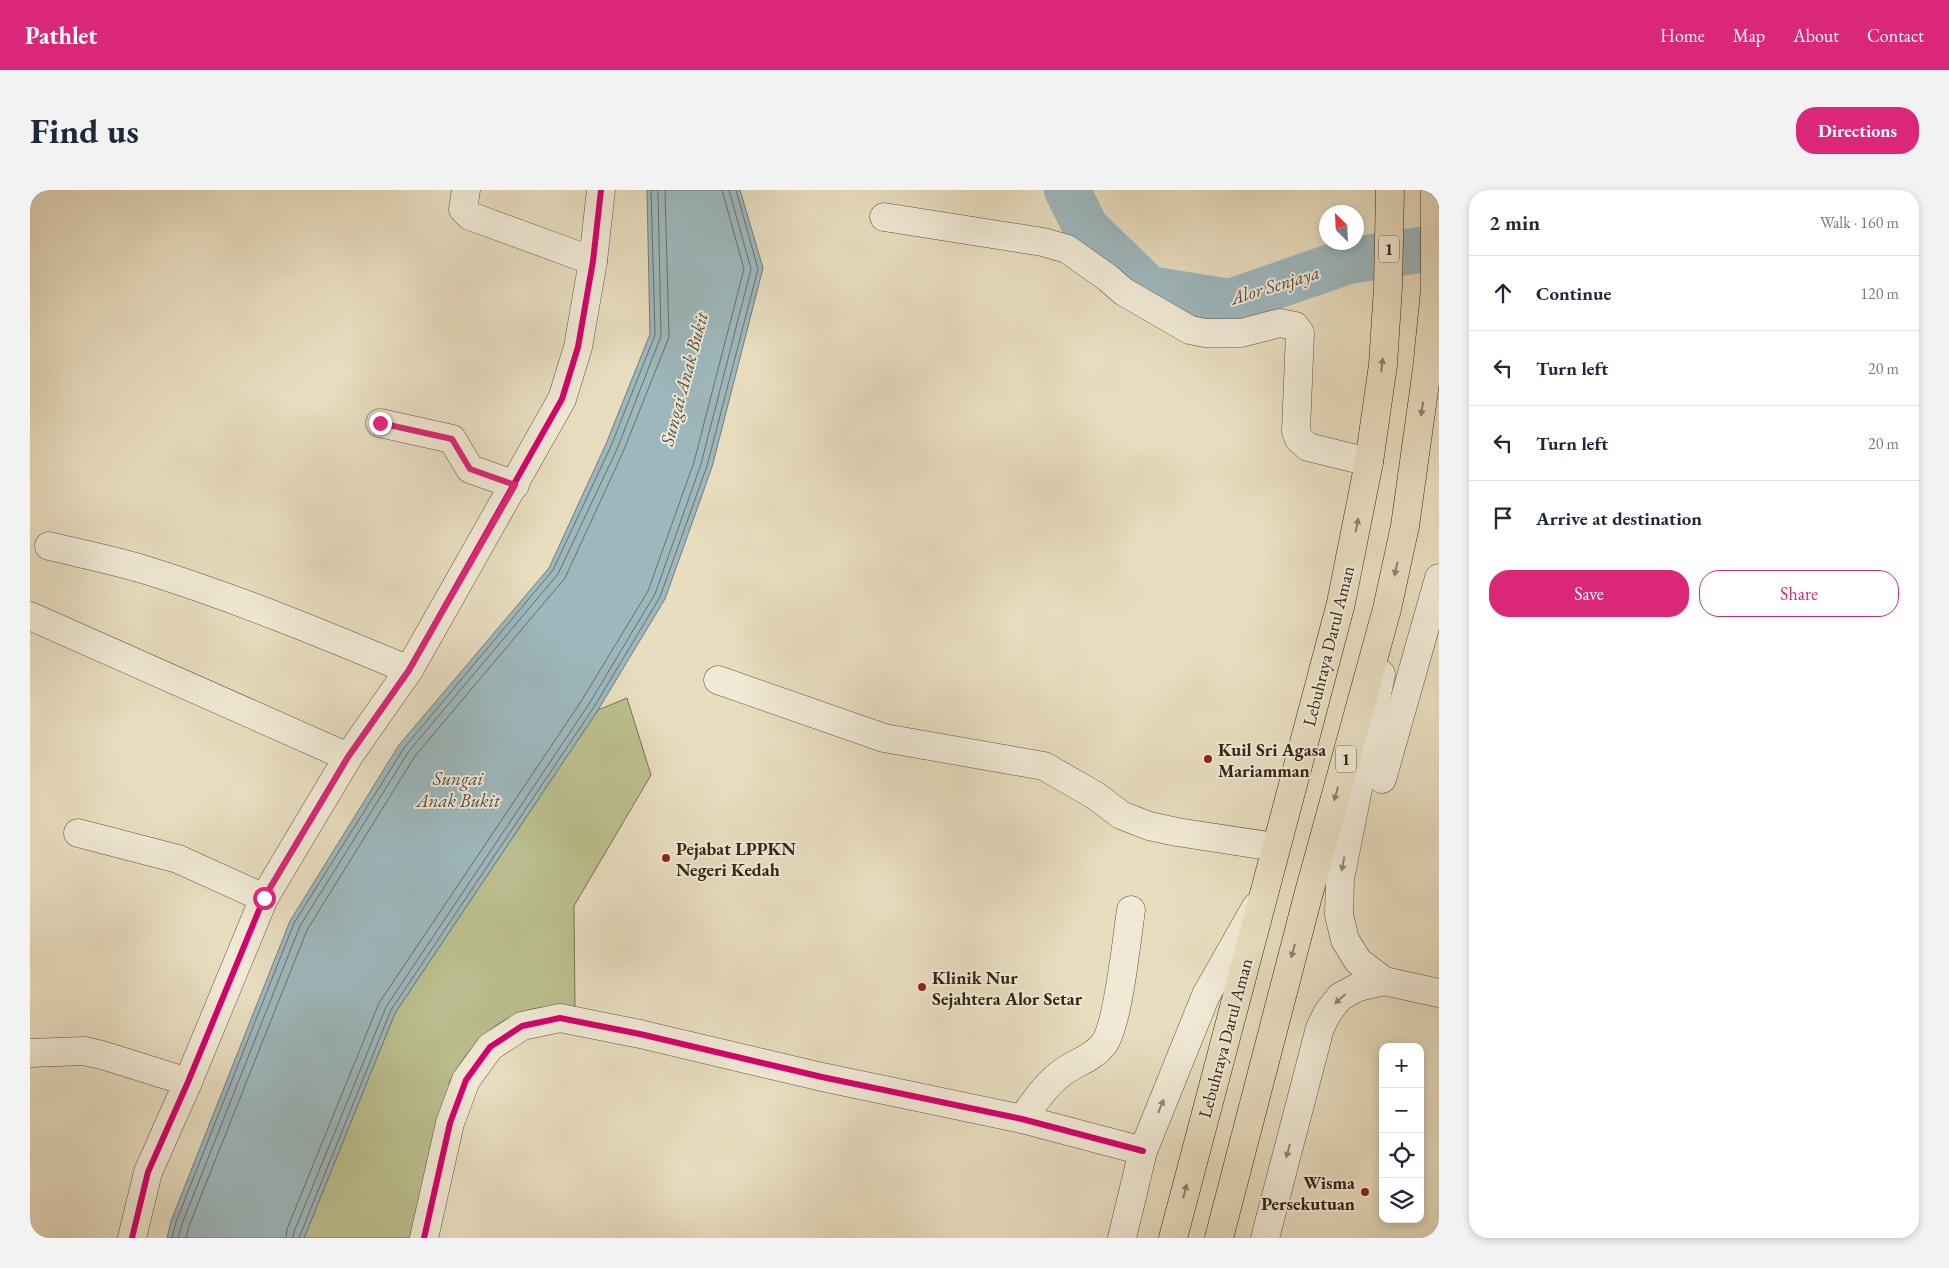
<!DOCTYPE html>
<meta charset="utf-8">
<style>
:root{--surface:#fff;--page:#f2f2f3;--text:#1f2937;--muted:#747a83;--line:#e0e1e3;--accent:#db2777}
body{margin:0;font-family:"EB Garamond",serif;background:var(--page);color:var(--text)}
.controls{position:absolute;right:15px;bottom:15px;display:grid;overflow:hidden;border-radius:10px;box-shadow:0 2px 8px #0003}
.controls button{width:45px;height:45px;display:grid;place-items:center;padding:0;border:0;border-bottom:1px solid var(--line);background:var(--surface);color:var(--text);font:25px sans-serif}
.compass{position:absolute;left:1289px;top:15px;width:45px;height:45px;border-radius:50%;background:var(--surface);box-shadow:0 2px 8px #0003;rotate:336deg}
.stop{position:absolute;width:15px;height:15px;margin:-11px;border:4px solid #db2777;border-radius:50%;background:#fff}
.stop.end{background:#db2777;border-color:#fff;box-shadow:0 1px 5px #0008}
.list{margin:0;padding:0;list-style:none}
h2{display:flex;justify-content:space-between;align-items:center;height:65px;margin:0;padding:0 20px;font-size:21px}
h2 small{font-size:16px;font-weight:400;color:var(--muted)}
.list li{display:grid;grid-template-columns:32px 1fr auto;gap:15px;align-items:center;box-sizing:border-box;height:75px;padding:0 20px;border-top:1px solid var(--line)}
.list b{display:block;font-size:19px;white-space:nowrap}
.list em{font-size:16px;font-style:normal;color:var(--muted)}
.actions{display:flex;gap:10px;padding:15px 20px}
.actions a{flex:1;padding:11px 0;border:1px solid var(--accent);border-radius:20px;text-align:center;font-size:18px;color:var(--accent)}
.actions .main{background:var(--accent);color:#fff}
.icon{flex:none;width:28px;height:28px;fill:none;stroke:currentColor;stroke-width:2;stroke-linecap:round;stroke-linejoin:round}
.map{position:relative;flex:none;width:1409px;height:1048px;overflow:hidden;border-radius:20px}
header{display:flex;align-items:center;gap:30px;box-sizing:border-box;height:70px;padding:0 25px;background:var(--accent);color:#fff}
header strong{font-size:24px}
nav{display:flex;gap:28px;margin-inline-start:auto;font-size:18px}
.intro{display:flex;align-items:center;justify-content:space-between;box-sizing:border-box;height:120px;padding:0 30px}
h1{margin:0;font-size:35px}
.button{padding:12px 22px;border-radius:20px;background:var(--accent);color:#fff;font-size:18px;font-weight:700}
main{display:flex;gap:30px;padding:0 30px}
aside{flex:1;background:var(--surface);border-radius:20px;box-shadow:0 2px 8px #0003}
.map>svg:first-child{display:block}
.green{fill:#bbbf8f;stroke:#787154}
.water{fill:#9db8bd;stroke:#747c7b}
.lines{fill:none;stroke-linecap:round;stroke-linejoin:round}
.shore{stroke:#6a6e6b;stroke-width:1}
.river{stroke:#9db8bd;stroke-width:46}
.minor-casing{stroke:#625242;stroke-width:29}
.highway-casing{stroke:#362319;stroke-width:29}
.minor{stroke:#f0e9d5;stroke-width:28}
.highway{stroke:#e8ddbf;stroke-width:28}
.cycleway-casing{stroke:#f0e9d5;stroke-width:9}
.cycleway{stroke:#d6006c;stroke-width:6}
.oneway{fill:#8f806c}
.oneway2{fill:#938677}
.route{stroke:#db2777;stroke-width:6}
.poi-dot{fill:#8f2418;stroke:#f0e9d5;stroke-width:2}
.labels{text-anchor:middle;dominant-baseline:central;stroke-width:4;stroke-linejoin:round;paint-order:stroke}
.shield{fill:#f0e9d5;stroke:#6e5e51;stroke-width:1}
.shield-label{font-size:16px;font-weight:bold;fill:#362319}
.street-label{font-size:18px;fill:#362319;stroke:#f0e9d5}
.poi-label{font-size:18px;font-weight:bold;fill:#362319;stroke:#f0e9d5;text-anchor:start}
.water-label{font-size:19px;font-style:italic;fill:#55504a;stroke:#f0e9d5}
</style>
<header>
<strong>Pathlet</strong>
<nav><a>Home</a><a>Map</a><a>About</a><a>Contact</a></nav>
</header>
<div class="intro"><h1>Find us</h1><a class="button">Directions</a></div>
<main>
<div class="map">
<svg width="1409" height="1048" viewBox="0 0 1409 1048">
<rect width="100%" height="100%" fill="#e8ddbf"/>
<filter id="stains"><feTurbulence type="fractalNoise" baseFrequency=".004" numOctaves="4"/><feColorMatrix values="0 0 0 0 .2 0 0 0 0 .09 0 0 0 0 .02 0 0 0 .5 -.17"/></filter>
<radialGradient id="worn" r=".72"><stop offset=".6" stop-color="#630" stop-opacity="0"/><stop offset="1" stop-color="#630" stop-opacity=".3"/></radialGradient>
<path class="green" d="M597,508L621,585L544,716L545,820C534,819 522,817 510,818C504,818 497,821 492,823C458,834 436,861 420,891L385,1048H274L365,823L568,520Z"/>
<path class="water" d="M617,0H710L733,78L682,277L635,409L568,520L365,823L274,1048H137L141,1031L260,731L369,555L519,378L576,254L620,144Z"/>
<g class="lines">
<g class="shore">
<path d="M142,1048L146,1032L264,733L374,558L523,380L581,256L625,145L621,0"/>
<path d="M148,1048L152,1034L270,736L379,561L528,384L587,259L631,146L628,0"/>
<path d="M156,1048L159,1036L277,740L385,566L535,388L593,262L639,147L635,0"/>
<path d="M256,1048L257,1039L349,813L552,510L618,401L664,272L714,79L692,0"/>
<path d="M263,1048L264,1042L356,817L559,514L625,404L671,274L721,79L699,0"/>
<path d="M269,1048L361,820L564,517L630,407L677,276L728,79L706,0"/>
</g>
<path class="river" d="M1037,0L1056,38L1119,99L1200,112L1318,71L1409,57"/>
<g class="minor-casing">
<g id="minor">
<path d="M436,0L433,19L440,26L563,71"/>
<path d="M854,27L1013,52L1037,59L1078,88L1094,102L1160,140L1175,143H1211L1250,133L1265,136L1270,143L1266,241L1269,249L1278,257L1339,272"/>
<path d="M350,233L422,249L440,279L485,295"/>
<path d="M19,356C52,364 87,371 119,381C208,409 293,444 379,480"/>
<path d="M0,426L318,567"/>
<path d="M1351,484L1310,689L1309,725L1315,750L1328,771L1354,791"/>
<path d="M688,490L854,548L1014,576L1066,606L1091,625L1119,636L1147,642L1245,657"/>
<path d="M1352,589L1409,388"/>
<path d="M48,643L148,669L234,708"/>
<path d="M0,863L54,861L72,865L158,892"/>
<path d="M992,929C1003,914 1014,897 1029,885C1043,873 1061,870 1073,855C1088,838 1097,746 1101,720"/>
<path d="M102,1048L118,982L158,892L234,708L318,567L379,480L532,209L548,157L563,71L571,0"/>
<path d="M394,1048L420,933L436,890L460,857L492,836L530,828L610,844L792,887L992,929L1113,961"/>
<path d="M1092,1048L1113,961L1176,805L1226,717"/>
<path d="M1235,1048L1290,838L1298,822L1310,807L1328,797L1354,791L1409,803"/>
</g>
</g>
<g class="highway-casing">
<g id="highway">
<path d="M1143,1048L1311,413L1339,272L1353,175L1358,97L1360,0"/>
<path d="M1189,1048L1278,706L1357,419L1375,336L1397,179L1405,99V0"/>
</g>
</g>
<use href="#minor" class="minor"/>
<use href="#highway" class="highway"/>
<g class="cycleway-casing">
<g id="cycleway">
<path d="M102,1048L118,982L158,892L234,708L318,567L379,480L532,209L548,157L563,71L571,0"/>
<path d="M394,1048L420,933L436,890L460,857L492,836L530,828L610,844L792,887L992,929L1113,961"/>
</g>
</g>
<use href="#cycleway" class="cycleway"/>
</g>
<defs><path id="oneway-solid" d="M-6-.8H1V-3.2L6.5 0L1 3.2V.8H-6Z" transform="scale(1.25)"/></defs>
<g class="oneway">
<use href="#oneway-solid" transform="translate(1352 175) rotate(-84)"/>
<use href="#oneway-solid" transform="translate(1392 219) rotate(98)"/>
<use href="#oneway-solid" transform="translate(1327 335) rotate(-79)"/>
<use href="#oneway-solid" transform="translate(1366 379) rotate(102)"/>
<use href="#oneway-solid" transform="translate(1306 604) rotate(106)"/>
<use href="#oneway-solid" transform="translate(1263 761) rotate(105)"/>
<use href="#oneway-solid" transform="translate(1155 1001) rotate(-76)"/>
</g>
<g class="oneway2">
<use href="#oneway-solid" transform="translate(1313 674) rotate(101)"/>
<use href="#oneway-solid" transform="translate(1310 809) rotate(138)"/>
<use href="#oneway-solid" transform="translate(1131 916) rotate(-68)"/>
<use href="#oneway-solid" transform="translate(1258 961) rotate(105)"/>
</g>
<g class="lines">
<path class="route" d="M234,708L318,567L379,480L485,295L440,279L422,249L350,233"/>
</g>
<g class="poi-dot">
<circle cx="1178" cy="569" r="5"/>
<circle cx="636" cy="668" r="5"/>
<circle cx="892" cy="797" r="5"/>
<circle cx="1335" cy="1002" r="5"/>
</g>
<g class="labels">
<g class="shield">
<rect x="1349" y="45.5" width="20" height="27" rx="4"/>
<rect x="1306" y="555.5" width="20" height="27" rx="4"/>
</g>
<g class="shield-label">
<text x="1359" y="59">1</text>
<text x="1316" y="569">1</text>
</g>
<g class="street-label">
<text transform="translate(1298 456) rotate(-76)">Lebuhraya Darul Aman</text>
<text transform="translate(1195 848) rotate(-75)">Lebuhraya Darul Aman</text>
</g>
<g class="poi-label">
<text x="1188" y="559">Kuil Sri Agasa<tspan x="1188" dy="21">Mariamman</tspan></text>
<text x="646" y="658">Pejabat LPPKN<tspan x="646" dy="21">Negeri Kedah</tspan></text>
<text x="902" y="787">Klinik Nur<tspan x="902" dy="21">Sejahtera Alor Setar</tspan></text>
<text x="1325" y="992" text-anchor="end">Wisma<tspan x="1325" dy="21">Persekutuan</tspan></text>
</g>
<g class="water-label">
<text transform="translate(1245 95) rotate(-17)">Alor Senjaya</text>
<text transform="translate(654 189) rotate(-75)">Sungai Anak Bukit</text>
<text x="428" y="588">Sungai<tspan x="428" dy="22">Anak Bukit</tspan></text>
</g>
</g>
<rect width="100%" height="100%" filter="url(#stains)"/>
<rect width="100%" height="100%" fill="url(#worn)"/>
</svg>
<div class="controls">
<button>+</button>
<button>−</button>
<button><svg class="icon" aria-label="locate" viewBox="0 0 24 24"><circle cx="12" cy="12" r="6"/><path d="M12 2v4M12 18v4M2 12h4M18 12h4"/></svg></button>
<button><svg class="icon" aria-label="layers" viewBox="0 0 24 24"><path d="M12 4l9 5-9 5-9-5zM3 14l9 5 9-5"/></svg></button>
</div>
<svg class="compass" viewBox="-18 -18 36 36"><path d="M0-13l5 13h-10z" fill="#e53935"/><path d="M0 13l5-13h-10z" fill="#747a83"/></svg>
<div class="stop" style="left:234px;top:708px"></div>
<div class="stop end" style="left:350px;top:233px"></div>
</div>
<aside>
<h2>2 min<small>Walk · 160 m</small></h2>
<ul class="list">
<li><svg class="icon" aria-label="ahead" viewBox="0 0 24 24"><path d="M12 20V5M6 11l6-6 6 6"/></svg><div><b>Continue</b></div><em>120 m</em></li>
<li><svg class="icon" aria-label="left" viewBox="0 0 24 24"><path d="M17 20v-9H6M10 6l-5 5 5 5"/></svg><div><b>Turn left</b></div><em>20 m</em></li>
<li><svg class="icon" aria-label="left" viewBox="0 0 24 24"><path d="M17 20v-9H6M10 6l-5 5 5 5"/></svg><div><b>Turn left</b></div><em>20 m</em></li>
<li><svg class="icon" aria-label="arrive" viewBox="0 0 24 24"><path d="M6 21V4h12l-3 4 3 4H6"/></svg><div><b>Arrive at destination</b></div></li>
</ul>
<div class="actions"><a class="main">Save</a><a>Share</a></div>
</aside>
</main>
